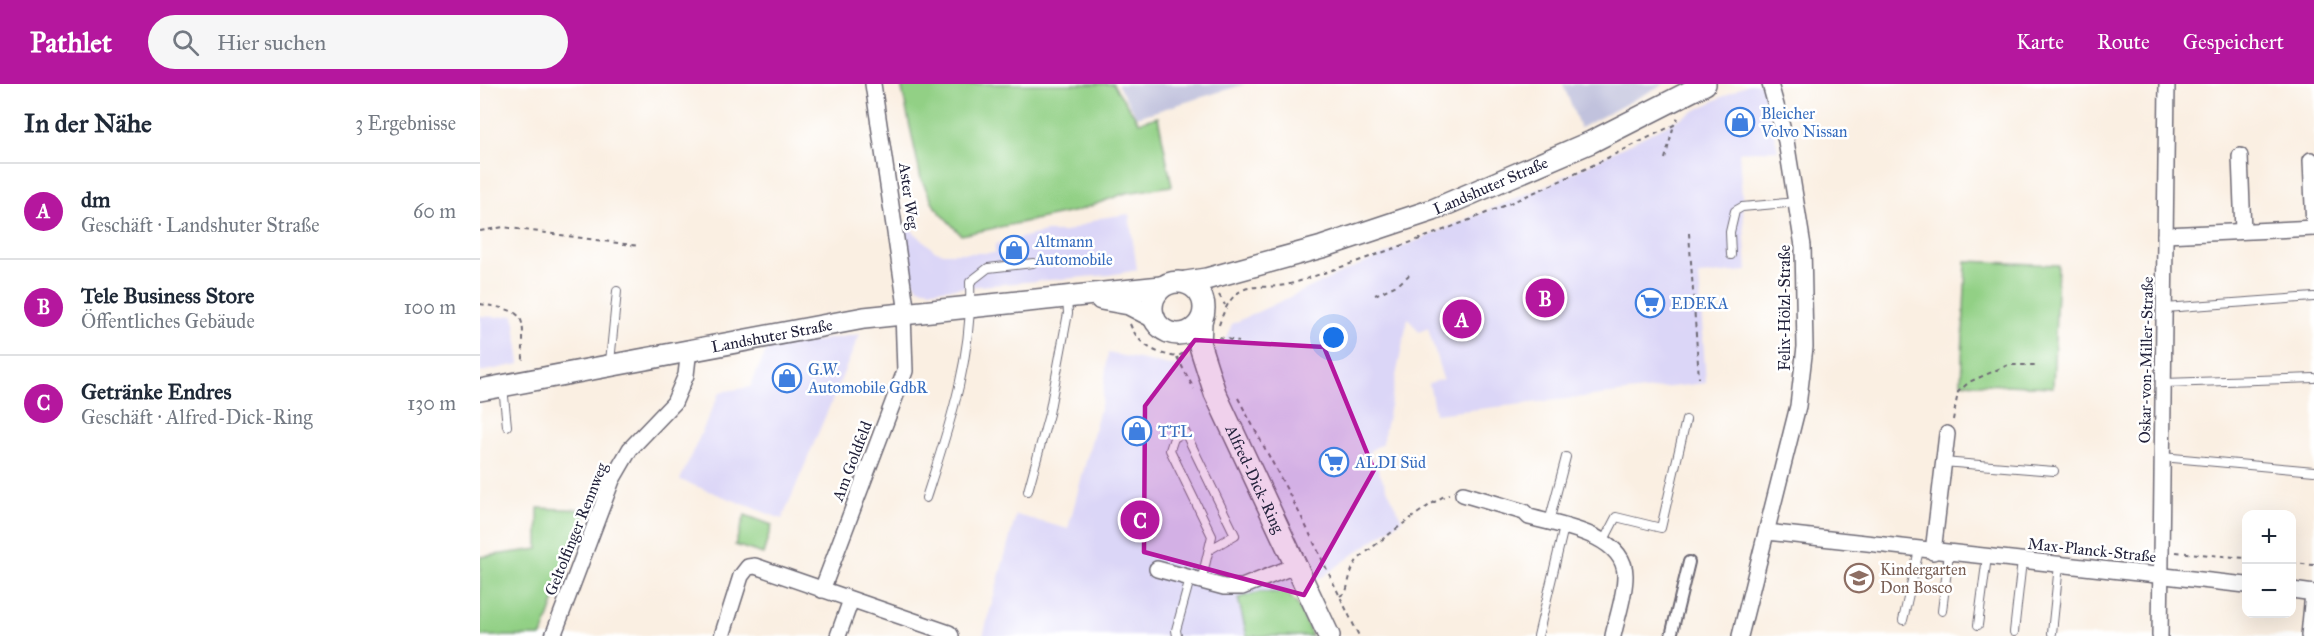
<!DOCTYPE html>
<html lang="de">
<meta charset="utf-8">
<style>
:root{--surface:#fff;--page:#f6f6f7;--text:#1f2937;--muted:#747a83;--line:#e0e1e3;--accent:#b5179e}
body{margin:0;font-family:"IM FELL Great Primer",serif;background:var(--page);color:var(--text)}
.controls{position:absolute;right:18px;bottom:18px;display:grid;overflow:hidden;border-radius:12px;box-shadow:0 6px 24px #0002}
.controls button{width:54px;height:54px;display:grid;place-items:center;padding:0;border:0;border-bottom:2px solid var(--line);background:var(--surface);color:var(--text);font:30px sans-serif}
.you{position:absolute;left:854px;top:254px;width:21px;height:21px;margin:-15px;border:4px solid #fff;border-radius:50%;background:#1a73e8;box-shadow:0 0 0 9px #1a73e833}
.badge{display:grid;place-items:center;width:39px;height:39px;border-radius:50%;background:var(--accent);color:#fff;font-size:20px;font-weight:700}
.pin{position:absolute;translate:-50% -50%;border:3px solid #fff;box-shadow:0 2px 6px #0006}
.list{margin:0;padding:0;list-style:none}
h2{display:flex;justify-content:space-between;align-items:center;height:78px;margin:0;padding:0 24px;font-size:26px}
h2 small{font-size:20px;font-weight:400;color:var(--muted)}
.list li{display:grid;grid-template-columns:39px 1fr auto;gap:18px;align-items:center;box-sizing:border-box;height:96px;padding:0 24px;border-top:2px solid var(--line)}
.list b{display:block;font-size:22px;white-space:nowrap}
.list p{margin:0;font-size:20px;white-space:nowrap;color:var(--muted)}
.list em{font-size:20px;font-style:normal;color:var(--muted)}
.icon{flex:none;width:33px;height:33px;fill:none;stroke:currentColor;stroke-width:2;stroke-linecap:round;stroke-linejoin:round}
.map{position:relative;flex:none;width:1834px;height:552px;overflow:hidden}
header{display:flex;align-items:center;gap:36px;box-sizing:border-box;height:84px;padding:0 30px;background:var(--accent);color:#fff}
header strong{font-size:28px}
nav{display:flex;gap:33px;margin-inline-start:auto;font-size:21px}
.search{width:420px;height:54px;background:var(--page);display:flex;align-items:center;gap:15px;box-sizing:border-box;padding:0 21px;border-radius:33px;color:var(--muted);font-size:22px}
main{display:flex}
aside{flex:1;background:var(--surface)}
.map>svg:first-child{display:block}
.built{fill:#dbd6f7}
.industrial{fill:#c1c2dd}
.green{fill:#92d085;stroke:#5a7960;stroke-width:1.5}
.lines{fill:none;stroke-linecap:round;stroke-linejoin:round}
.service-casing{stroke:#6e6a75;stroke-width:10}
.pedestrian-casing{stroke:#6e6a75;stroke-width:14}
.minor-casing{stroke:#6e6a75;stroke-width:18}
.secondary-casing{stroke:#6e6a75;stroke-width:24}
.path{stroke:#6e6a75;stroke-width:2;stroke-dasharray:4.5 4.5;stroke-linecap:butt}
.service{stroke:#fff;stroke-width:8}
.pedestrian{stroke:#fff;stroke-width:10}
.minor{stroke:#fff;stroke-width:15}
.secondary{stroke:#fff;stroke-width:21}
.marked{fill:#b5179e;fill-opacity:0.2;stroke:#b5179e;stroke-width:4.5;stroke-linejoin:round}
.labels{text-anchor:middle;dominant-baseline:central;stroke-width:5;stroke-linejoin:round;paint-order:stroke}
.shop-label{font-size:16px;fill:#366cbe;stroke:#fff;text-anchor:start}
.street-label{font-size:16px;fill:#22223b;stroke:#fff}
.education-label{font-size:16px;fill:#785e54;stroke:#fff;text-anchor:start}
</style>
<header>
<strong>Pathlet</strong>
<div class="search"><svg class="icon" aria-label="search" viewBox="0 0 24 24"><circle cx="10" cy="10" r="6"/><path d="M15 15l6 6"/></svg>Hier suchen</div>
<nav><a>Karte</a><a>Route</a><a>Gespeichert</a></nav>
</header>
<main>
<aside>
<h2>In der Nähe<small>3 Ergebnisse</small></h2>
<ul class="list">
<li><span class="badge">A</span><div><b>dm</b><p>Geschäft · Landshuter Straße</p></div><em>60 m</em></li>
<li><span class="badge">B</span><div><b>Tele Business Store</b><p>Öffentliches Gebäude</p></div><em>100 m</em></li>
<li><span class="badge">C</span><div><b>Getränke Endres</b><p>Geschäft · Alfred-Dick-Ring</p></div><em>130 m</em></li>
</ul>
</aside>
<div class="map">
<svg width="1834" height="552" viewBox="0 0 1834 552">
<rect width="100%" height="100%" fill="#fff"/>
<filter id="ink" filterUnits="userSpaceOnUse"><feTurbulence type="fractalNoise" baseFrequency=".0167" numOctaves="2"/><feDisplacementMap in="SourceGraphic" scale="12" xChannelSelector="R" yChannelSelector="G"/><feConvolveMatrix kernelMatrix="1 2 1 2 8 2 1 2 1" color-interpolation-filters="sRGB"/></filter>
<filter id="wash" filterUnits="userSpaceOnUse"><feTurbulence type="fractalNoise" baseFrequency=".008" numOctaves="4" result="noise"/><feDisplacementMap in="SourceGraphic" scale="24" xChannelSelector="R" yChannelSelector="G"/><feGaussianBlur stdDeviation="1.35" result="paint"/><feColorMatrix in="noise" values="0 0 0 0 0 0 0 0 0 0 0 0 0 0 0 0 0 1.4 0 .05"/><feComposite in="paint" operator="in"/></filter>
<g filter="url(#wash)">
<rect width="100%" height="100%" fill="#faefe2"/>
<g class="built">
<path d="M1268,0H1280L1284,6L1298,66L1259,68L1267,187L1219,191L1226,299L955,330L949,299L963,295L948,244L939,248L928,234L902,360L889,367L922,436L842,493L807,509L780,508L758,514L767,552H503L536,431L588,445L622,317L628,269L694,282L743,261L752,240L861,189L1072,99Z"/>
<path d="M649,130L657,186L629,191L452,206L438,204L429,189L422,144L428,143L454,166L463,169H515V160L565,148H586L620,134Z"/>
<path d="M34,231L40,280L0,288V232L16,233Z"/>
<path d="M380,250L302,435L200,396L240,308L270,303L287,265Z"/>
</g>
<g class="industrial">
<path d="M637,0H765L657,33Z"/>
<path d="M1083,0H1184L1100,44Z"/>
</g>
<g class="green">
<path d="M421,0H633L659,38L678,33L692,102L646,109L597,127L481,151L455,123L441,95Z"/>
<path d="M1486,177L1578,181L1573,303L1481,299Z"/>
<path d="M58,424L107,426L62,552H0V473L58,465Z"/>
<path d="M265,431L292,441L283,470L255,461Z"/>
<path d="M780,508L807,509L817,520L832,552H767L758,514Z"/>
</g>
</g>
<g filter="url(#ink)">
<g class="lines">
<g class="service-casing">
<g id="service">
<path d="M1251,171L1250,148L1255,127L1262,123L1317,118"/>
<path d="M1685,224L1834,213"/>
<path d="M130,278L137,207"/>
<path d="M1684,299L1834,294"/>
<path d="M23,303L27,342"/>
<path d="M1682,373L1834,387"/>
<path d="M1463,378L1574,387"/>
<path d="M548,407L569,330L588,229L587,215"/>
<path d="M446,414C469,343 493,273 490,198L508,184L553,179"/>
<path d="M1069,438L1086,373"/>
<path d="M1123,458L1136,433L1181,444L1206,336"/>
<path d="M721,498L732,452L690,366L694,354L705,348L755,451L729,466"/>
<path d="M1462,527L1469,469"/>
<path d="M1423,536L1439,466"/>
<path d="M1498,541L1507,473"/>
<path d="M1534,548L1542,477"/>
<path d="M1572,549L1579,481"/>
<path d="M697,552L696,546L710,495"/>
<path d="M1058,552L1084,443"/>
</g>
</g>
<g class="pedestrian-casing">
<path id="pedestrian" d="M1191,552L1209,478"/>
</g>
<g class="minor-casing">
<g id="minor">
<path d="M393,0L427,229"/>
<path d="M1760,72L1763,147"/>
<path d="M1831,76L1834,144"/>
<path d="M1685,151L1834,144"/>
<path d="M983,410L1044,428L1049,433C1079,441 1146,451 1145,492C1145,512 1137,533 1133,552"/>
<path d="M1287,448L1766,501"/>
<path d="M1453,468L1467,350"/>
<path d="M677,485L744,503H762L817,481"/>
<path d="M342,506L425,287L423,229"/>
<path d="M1812,506L1834,509"/>
<path d="M73,552L132,396L150,365L194,319L206,291L209,265"/>
<path d="M242,552L261,492L268,483L275,482L469,549L471,552"/>
<path d="M358,552L371,516"/>
<path d="M1260,552L1318,322L1325,263L1323,162L1306,57L1290,0"/>
<path d="M1680,552L1687,0"/>
<path d="M1829,552L1833,509"/>
</g>
</g>
<g class="secondary-casing">
<g id="secondary">
<circle cx="698" cy="224" r="26"/>
<path id="s1" d="M706,198L726,195L842,163L953,126L1111,58L1225,0"/>
<path d="M621,215L649,220L674,233"/>
<path id="s2" d="M721,238L720,262L735,309L849,552"/>
<path id="s3" d="M0,306L384,234L681,203"/>
</g>
</g>
<g class="path">
<path d="M1185,75L1194,41"/>
<path d="M0,147L23,143L159,162"/>
<path d="M1209,149L1219,294"/>
<path d="M739,211L745,221"/>
<path d="M895,211L919,200L929,191"/>
<path d="M0,220C51,228 42,231 43,279"/>
<path d="M650,240C659,262 675,269 697,273L704,269"/>
<path d="M739,241C757,186 778,211 817,198C897,171 978,143 1055,108C1102,88 1148,63 1194,41L1198,34"/>
<path d="M739,253L759,258"/>
<path d="M697,273L714,305"/>
<path d="M758,314L822,434L879,552"/>
<path d="M1473,336L1478,308L1489,298L1528,281H1557"/>
<path d="M1696,468L1766,474"/>
<path d="M1812,479L1834,481"/>
<path d="M860,512L866,508C869,498 870,487 876,478C882,469 959,412 969,410"/>
</g>
<use href="#service" class="service"/>
<use href="#pedestrian" class="pedestrian"/>
<use href="#minor" class="minor"/>
<use href="#secondary" class="secondary"/>
</g>
</g>
<path class="marked" d="M715,256L844,263L894,386L824,511L664,468L665,322Z"/>
<defs>
<g id="shop-ring" transform="scale(1.5)"><circle r="9.5" fill="#fff" stroke="#3f7fe0" stroke-width="1.5"/><path d="M-5-2.5h2.3a2.7 3.5 0 0 1 5.4 0H5L5.5 6h-11ZM-1.5-2.5h3a1.5 2.3 0 0 0-3 0Z" fill="#3f7fe0"/></g>
<g id="supermarket-ring" transform="scale(1.5)"><circle r="9.5" fill="#fff" stroke="#3f7fe0" stroke-width="1.5"/><path d="M-6-5.5h2.5l.6 2H6L4.5 2H-2.5L-4.4-4H-6ZM-1.5 3.2a1.3 1.3 0 1 0 .1 0ZM3 3.2a1.3 1.3 0 1 0 .1 0Z" fill="#3f7fe0"/></g>
<g id="school-ring" transform="scale(1.5)"><circle r="9.5" fill="#fff" stroke="#8d6e63" stroke-width="1.5"/><path d="M0-5L7-2L0 1L-7-2ZM-4 1L0 2.5L4 1V4Q0 6-4 4Z" fill="#8d6e63"/></g>
</defs>
<g fill-rule="evenodd">
<use href="#shop-ring" x="1260" y="38"/>
<use href="#shop-ring" x="534" y="166"/>
<use href="#supermarket-ring" x="1170" y="219"/>
<use href="#shop-ring" x="307" y="294"/>
<use href="#shop-ring" x="657" y="347"/>
<use href="#supermarket-ring" x="854" y="378"/>
<use href="#school-ring" x="1379" y="494"/>
</g>
<g class="labels">
<g class="shop-label">
<text x="1281" y="29">Bleicher<tspan x="1281" dy="18">Volvo Nissan</tspan></text>
<text x="555" y="157">Altmann<tspan x="555" dy="18">Automobile</tspan></text>
<text x="1191" y="219">EDEKA</text>
<text x="328" y="285">G.W.<tspan x="328" dy="18">Automobile GdbR</tspan></text>
<text x="678" y="347">TTL</text>
<text x="875" y="378">ALDI Süd</text>
</g>
<g class="street-label">
<text stroke="none"><textPath href="#s1" startOffset="320">Landshuter Straße</textPath></text>
<text transform="translate(429 112) rotate(82)">Aster Weg</text>
<text transform="translate(1304 224) rotate(-90)">Felix-Hölzl-Straße</text>
<text stroke="none"><textPath href="#s3" startOffset="297">Landshuter Straße</textPath></text>
<text transform="translate(1666 276) rotate(-89)">Oskar-von-Miller-Straße</text>
<text transform="translate(372 377) rotate(-69)">Am Goldfeld</text>
<text stroke="none"><textPath href="#s2" startOffset="168">Alfred-Dick-Ring</textPath></text>
<text transform="translate(96 445) rotate(-68)">Geltolfinger Rennweg</text>
<text transform="translate(1612 466) rotate(6)">Max-Planck-Straße</text>
</g>
<g class="education-label">
<text x="1400" y="485">Kindergarten<tspan x="1400" dy="18">Don Bosco</tspan></text>
</g>
</g>
</svg>
<div class="controls">
<button>+</button>
<button>−</button>
</div>
<div class="you"></div>
<div class="pin badge" style="left:982px;top:235px">A</div>
<div class="pin badge" style="left:1065px;top:214px">B</div>
<div class="pin badge" style="left:660px;top:436px">C</div>
</div>
</main>
